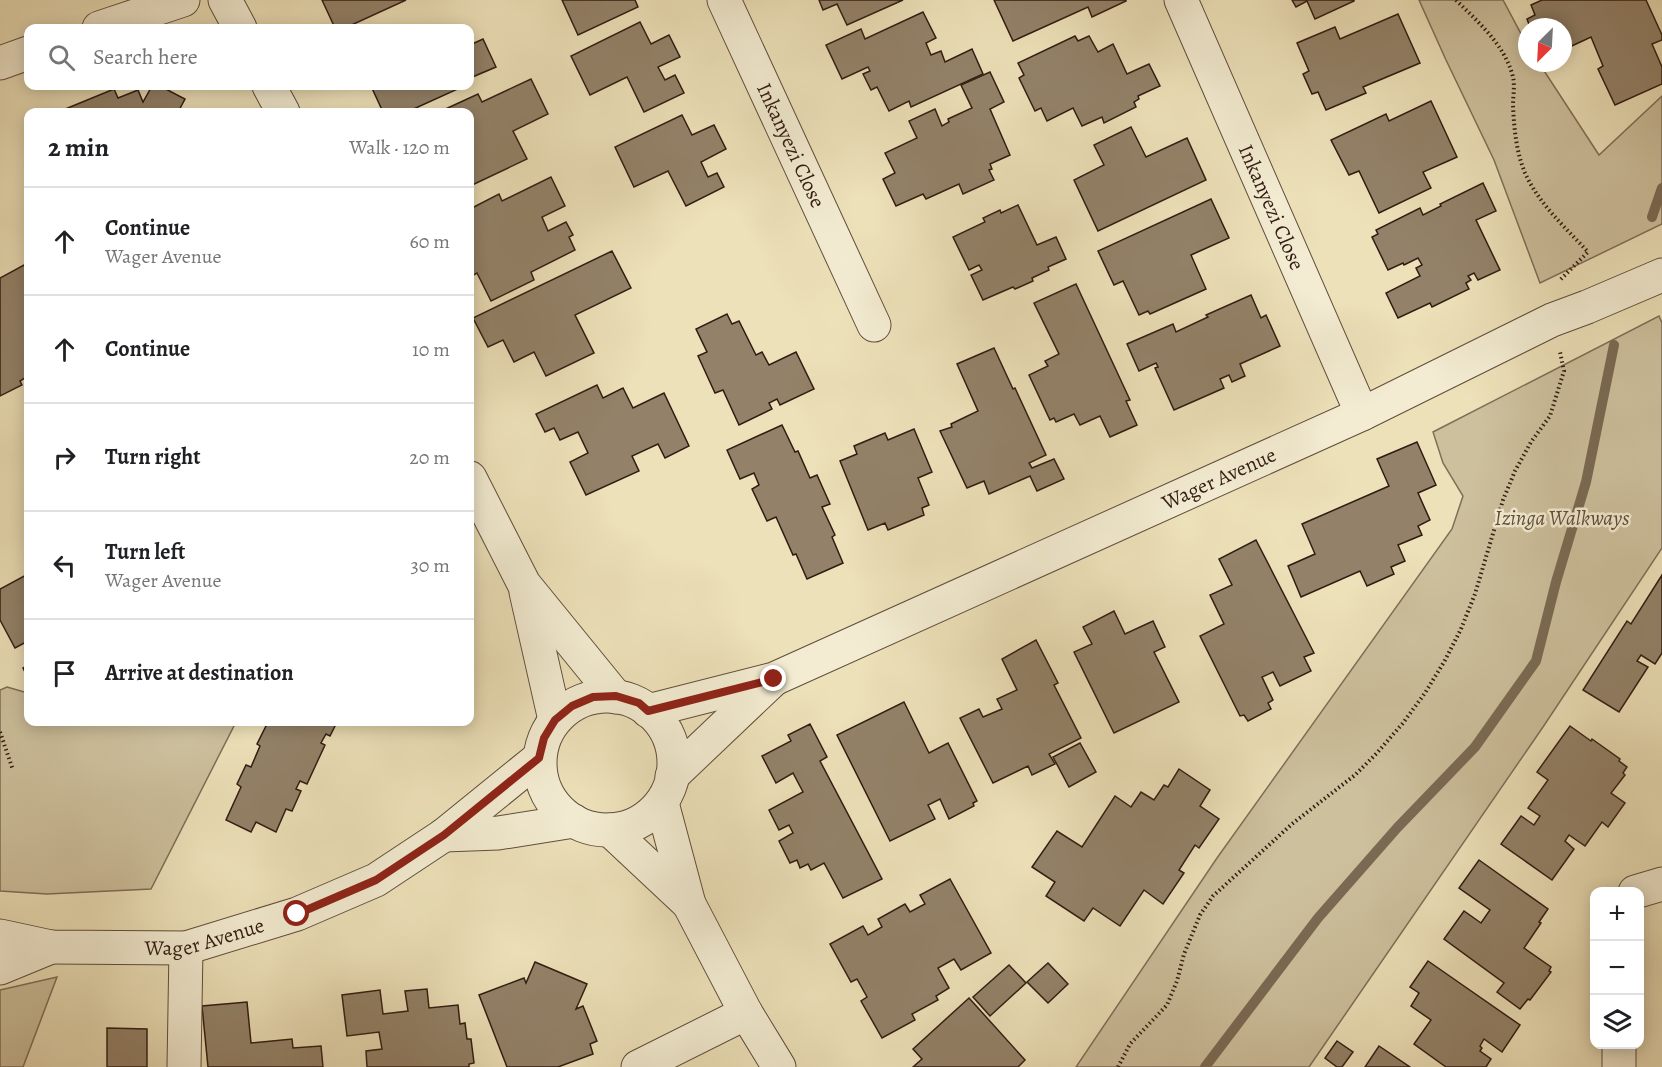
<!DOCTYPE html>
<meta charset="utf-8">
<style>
:root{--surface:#fff;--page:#f6f6f6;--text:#202124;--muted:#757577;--line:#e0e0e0}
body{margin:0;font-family:Alegreya,serif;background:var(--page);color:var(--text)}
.controls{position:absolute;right:18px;bottom:18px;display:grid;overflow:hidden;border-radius:12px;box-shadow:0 3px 15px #0003}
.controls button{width:54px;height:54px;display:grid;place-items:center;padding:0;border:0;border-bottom:2px solid var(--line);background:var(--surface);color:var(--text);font:30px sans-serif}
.compass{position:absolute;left:1518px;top:18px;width:54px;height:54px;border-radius:50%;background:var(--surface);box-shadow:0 3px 15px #0003;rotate:204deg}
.stop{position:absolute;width:18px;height:18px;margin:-14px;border:4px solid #8f2418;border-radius:50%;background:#fff}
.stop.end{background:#8f2418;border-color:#fff;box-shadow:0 2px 6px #0008}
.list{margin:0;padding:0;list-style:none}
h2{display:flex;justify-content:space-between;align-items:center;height:78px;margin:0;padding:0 24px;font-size:26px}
h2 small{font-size:20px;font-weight:400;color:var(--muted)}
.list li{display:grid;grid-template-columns:39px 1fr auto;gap:18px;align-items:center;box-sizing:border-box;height:108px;padding:0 24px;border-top:2px solid var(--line)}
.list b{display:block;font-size:22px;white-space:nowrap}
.list p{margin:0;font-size:20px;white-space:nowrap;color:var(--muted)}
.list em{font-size:20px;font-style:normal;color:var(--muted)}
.icon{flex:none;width:33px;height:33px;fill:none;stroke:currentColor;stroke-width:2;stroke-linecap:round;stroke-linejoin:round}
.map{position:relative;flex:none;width:1662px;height:1067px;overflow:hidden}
.search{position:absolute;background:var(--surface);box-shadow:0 3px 15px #0003;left:24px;top:24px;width:450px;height:66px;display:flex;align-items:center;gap:15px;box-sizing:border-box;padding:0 21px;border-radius:12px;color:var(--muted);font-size:22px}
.panel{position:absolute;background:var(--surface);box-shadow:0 3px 15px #0003;left:24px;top:108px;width:450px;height:618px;border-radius:12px}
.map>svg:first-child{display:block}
.green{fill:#cdc09d;stroke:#7f6e58;stroke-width:1.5}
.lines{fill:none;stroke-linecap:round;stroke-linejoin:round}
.stream{stroke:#7b6a54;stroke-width:10}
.building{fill:#938269;stroke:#311c12;stroke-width:1.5}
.street-casing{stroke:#604d3c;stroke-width:35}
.path{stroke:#311c12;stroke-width:4;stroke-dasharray:1.5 3;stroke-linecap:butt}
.street{stroke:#f3ecd2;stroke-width:33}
.route{stroke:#8f2418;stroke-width:8}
.labels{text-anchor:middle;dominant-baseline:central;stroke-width:5;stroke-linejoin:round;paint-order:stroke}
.street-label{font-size:21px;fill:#311c12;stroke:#f3ecd2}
.park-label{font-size:21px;font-style:italic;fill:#604d3c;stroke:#f3ecd2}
</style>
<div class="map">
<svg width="1662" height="1067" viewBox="0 0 1662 1067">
<rect width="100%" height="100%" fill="#ede1b9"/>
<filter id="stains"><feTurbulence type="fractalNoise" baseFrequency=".00333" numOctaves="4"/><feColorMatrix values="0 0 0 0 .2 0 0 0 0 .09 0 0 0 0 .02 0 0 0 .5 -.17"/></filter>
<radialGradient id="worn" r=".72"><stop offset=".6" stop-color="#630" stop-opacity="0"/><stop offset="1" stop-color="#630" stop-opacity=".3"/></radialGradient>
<g class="green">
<path d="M1419,0H1503L1527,45V63H1539L1599,155L1662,96V224L1540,283L1494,160L1446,60Z"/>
<path d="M1659,316L1662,323V548L1543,727L1309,1067H1076L1217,858L1452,529L1463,496L1443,463L1433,432Z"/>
<path d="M7,687L28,693V722H236L151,889L47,894L0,891V690Z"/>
<path d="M57,977L23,1067H0V990Z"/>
</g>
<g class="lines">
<g class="stream">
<path d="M1652,217L1662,188"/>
<path d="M1205,1067L1318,918L1397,828L1475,747L1536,661L1556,582L1586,482L1614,345"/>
</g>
</g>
<g class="building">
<path d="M322,0H406L345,28H335Z"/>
<path d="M562,0H635L638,7L578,35Z"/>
<path d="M819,0H903L847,25L837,4L823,10Z"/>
<path d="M994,0H1126V1L1092,17L1088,7L1013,41Z"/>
<path d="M1292,0H1354V1L1315,19L1307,1L1296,7Z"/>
<path d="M1542,0H1646L1662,35V40L1652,44L1662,67V84L1615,105L1598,69L1603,66L1591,37L1563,50V27H1530L1527,19L1535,15L1531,5Z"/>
<path d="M923,12L936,38L926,43L931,55L941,51L945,62L972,49L983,74L911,107L909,101L889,111L877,87L871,90L863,74L870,71L868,67L842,79L826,45L861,29L865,39Z"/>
<path d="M1398,14L1420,63L1363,87L1366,93L1326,110L1318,92L1312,94L1303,74L1309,71L1297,43L1335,27L1340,39Z"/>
<path d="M640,22L651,44L669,35L680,57L658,67L665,80L675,75L684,93L644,112L627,77L590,95L571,56Z"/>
<path d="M1075,36L1078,41L1089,36L1098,52L1113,44L1127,74L1149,64L1160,86L1138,96L1139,99L1134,102L1136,107L1104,123L1102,117L1082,126L1073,108L1047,121L1041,108L1035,111L1019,78L1024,75L1018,63Z"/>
<path d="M483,39L496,67L470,78V45Z"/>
<path d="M990,72L1004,102L990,109L1010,155L990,164L992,169L989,170L994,180L963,194L959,184L926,199L923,194L896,206L883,179L895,173L885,153L917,138L909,121L935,109L942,126L949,122L948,119L972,108L961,85Z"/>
<path d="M531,79L548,114L513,131L527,159L470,186V112H439L478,94L482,102Z"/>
<path d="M152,86H160L185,99L178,112H58L114,89L118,98L138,90L143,102Z"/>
<path d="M371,86H459L460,88L407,112H383Z"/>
<path d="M1431,101L1457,157L1423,172L1431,188L1379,213L1359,171L1349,175L1331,140L1386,114L1389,121Z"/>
<path d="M682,115L692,135L714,125L726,149L701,162L708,177L717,173L724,187L686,206L668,171L634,187L615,147Z"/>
<path d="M1131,127L1146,157L1187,138L1206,180L1098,231L1074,180L1104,165L1094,145Z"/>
<path d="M551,177L565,206L542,217L548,231L566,222L573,235L569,237L575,250L531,272L534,280L491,301L477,273L470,277V209L499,194L502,201Z"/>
<path d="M1483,183L1496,211L1476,220L1500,270L1478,280L1474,273L1468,276L1471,280L1466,283L1469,289L1432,307L1430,303L1398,318L1386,293L1420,276L1416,268L1422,265L1418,258L1404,265L1403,263L1388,270L1372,237L1378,234L1376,230L1420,208L1423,215L1441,206L1440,204Z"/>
<path d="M1211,199L1229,238L1191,255L1206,289L1150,314L1148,311L1139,315L1123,281L1114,285L1098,251Z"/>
<path d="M1018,205L1037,245L1056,237L1066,259L1048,267L1049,270L1032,278L1033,281L1015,289L1013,287L983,300L971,275L982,270L979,265L969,270L953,237L985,222L983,218L1000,210L1001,213Z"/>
<path d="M612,251L631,288L575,315L594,353L546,376L534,352L514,362L503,340L488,347L473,318Z"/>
<path d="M24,265L28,273V376L20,381L22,385L0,396V278Z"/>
<path d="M1076,284L1130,400L1126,401L1137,425L1110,437L1100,416L1080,425L1074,414L1056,422L1054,418L1050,420L1029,375L1048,366L1045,361L1059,354L1034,303Z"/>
<path d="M1251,295L1261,318L1266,315L1280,346L1240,364L1245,376L1232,382L1229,375L1220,379L1224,388L1174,410L1155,368L1158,367L1156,363L1139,371L1127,344L1173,324L1176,332L1208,317L1206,315Z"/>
<path d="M727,314L732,324L739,321L756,355L762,352L769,365L796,352L814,389L780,405L777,399L769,403L772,409L739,425L723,390L715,393L698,356L707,352L696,329Z"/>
<path d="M994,348L1013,389L1015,388L1046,455L1029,463L1032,468L1054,459L1064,479L1037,491L1030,476L989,494L984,481L967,488L940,431L952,427L951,424L978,411L957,364Z"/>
<path d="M597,385L603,398L623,388L633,408L664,393L689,446L665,458L658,444L632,456L639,471L586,495L570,462L588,453L578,432L560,440L554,428L545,432L536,414Z"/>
<path d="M782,425L795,452L798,451L810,478L817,475L830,504L822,507L835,535L832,537L843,563L807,579L796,554L793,555L776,517L767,521L752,489L759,485L754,473L740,479L727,450Z"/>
<path d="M914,429L932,472L918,478L929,505L922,508L924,515L888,530L885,523L868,530L840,461L857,454L854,446L885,433L888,440Z"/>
<path d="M1417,442L1436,485L1418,493L1430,520L1418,526L1422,535L1398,545L1405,561L1391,567L1394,574L1367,586L1360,571L1301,597L1288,566L1315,554L1302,524L1389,486L1377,459Z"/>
<path d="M1256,540L1314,653L1304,657L1311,671L1280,686L1273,672L1262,677L1273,700L1268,703L1271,709L1248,721L1244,715L1240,716L1200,636L1224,624L1210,595L1232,585L1219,559Z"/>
<path d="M28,574V641L15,648L0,620V589Z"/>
<path d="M1662,575V653L1655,664L1641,655L1637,661L1648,667L1619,712L1583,690L1627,621L1631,624Z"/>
<path d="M1114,611L1125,634L1153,621L1165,647L1154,652L1179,702L1114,733L1074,652L1092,644L1083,627Z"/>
<path d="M1036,640L1058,683L1054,685L1081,738L1049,754L1055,764L1032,775L1028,766L993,783L960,718L979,709L983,717L1002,709L997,699L1017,690L1002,659Z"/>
<path d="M28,665V678L23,668Z"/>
<path d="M904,702L929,753L948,743L977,801L973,803L974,806L949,819L940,799L928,805L935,819L890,841L837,735Z"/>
<path d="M268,722H337L330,736L326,734L321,743L325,745L307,784L300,781L296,789L301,791L292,811L286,809L276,832L256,822L251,832L226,820L241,787L237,784L246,765L251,767L260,746L257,744Z"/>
<path d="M810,724L827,757L820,761L882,879L843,898L824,863L811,870L808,864L800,868L797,860L790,863L779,841L793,833L789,825L779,830L769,810L803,792L793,773L776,783L762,756L791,741L788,735Z"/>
<path d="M1570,726L1591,741L1592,739L1620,759L1619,761L1627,767L1623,773L1625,775L1611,793L1625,803L1608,827L1602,822L1585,846L1569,835L1565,841L1574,849L1552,880L1501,844L1521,816L1534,825L1540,816L1528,808L1548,780L1537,772Z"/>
<path d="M1080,743L1096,772L1069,787L1053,757Z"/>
<path d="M1179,769L1210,790L1200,806L1219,819L1199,848L1195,845L1179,870L1184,873L1163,904L1144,890L1120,926L1093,908L1084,921L1046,896L1055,882L1032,867L1057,831L1082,847L1115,796L1131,807L1141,792L1154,800L1164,785L1168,787Z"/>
<path d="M1479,860L1548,909L1539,922L1541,923L1524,948L1551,967L1549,971L1551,972L1530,1000L1528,999L1520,1009L1497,992L1504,983L1444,939L1464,911L1481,923L1490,910L1459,888Z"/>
<path d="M950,879L991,953L961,970L954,959L938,968L949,988L936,996L938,1000L912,1014L915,1020L882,1038L861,1001L867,997L857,979L851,982L830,944L863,926L868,935L882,927L878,919L905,904L910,912L925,904L920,895Z"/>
<path d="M1428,961L1520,1025L1502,1052L1484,1039L1480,1046L1482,1048L1480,1051L1491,1059L1486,1067H1446L1414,1044L1431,1020L1411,1006L1419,993L1410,987Z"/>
<path d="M535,962L587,984L576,1009L583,1006L597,1041L590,1044L593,1054L558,1067H507L479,995L524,978L526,983Z"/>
<path d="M1048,963L1068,984L1048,1003L1027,982Z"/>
<path d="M1009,965L1026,983L990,1016L973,997Z"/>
<path d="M427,989L429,1008L458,1005L460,1024L465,1023L467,1039H471L474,1063L469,1064V1067H367L366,1051L382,1049L379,1032L347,1036L342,995L380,990L383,1014L408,1011L405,991Z"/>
<path d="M969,998L1025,1060L1018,1067H913L922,1059L913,1049Z"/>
<path d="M247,1002L251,1043L292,1039L293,1048L321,1046L323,1067H208L202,1006Z"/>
<path d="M107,1028L147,1029V1067H107Z"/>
<path d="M1337,1041L1353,1052L1342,1067H1337L1325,1058Z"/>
<path d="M1379,1046L1410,1067H1365Z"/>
</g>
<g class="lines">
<g class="street-casing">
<g id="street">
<path d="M225,0L240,28"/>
<path id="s1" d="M724,0L874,325"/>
<path id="s2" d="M1181,0L1362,414"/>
<path d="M99,28L183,0"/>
<path d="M0,63L28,53"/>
<path d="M269,86L283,112"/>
<path d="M470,478L524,584L616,697"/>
<path d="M526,592L555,720"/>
<circle cx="607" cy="763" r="67"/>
<path id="s3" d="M648,711L774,679L1362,414L1552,320L1587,307L1662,275"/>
<path d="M672,776L773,680"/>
<path d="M662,803L689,904L746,1013L779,1067"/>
<path d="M610,830L689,904"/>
<path d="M444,835L498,833L574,821"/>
<path d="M1635,892L1662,884"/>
<path id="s4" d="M0,936L51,947L186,948L297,914L376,880L444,835L539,758"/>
<path d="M0,968L51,947"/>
<path d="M1619,1044V1067"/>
<path d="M184,1067L186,948"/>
<path d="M638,1067L746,1013"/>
</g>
</g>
<g class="path">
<path d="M1456,0C1479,23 1505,45 1513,77C1515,86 1513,96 1513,105C1514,128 1516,151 1525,173C1539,204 1565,227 1588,252L1560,280"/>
<path d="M0,732L13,770"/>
<path d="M1118,1067L1130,1044L1167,1005L1177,981L1184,954L1200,915L1213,896L1292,824L1355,775L1377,753L1403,723L1425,693L1444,662L1461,629L1475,594L1503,500L1515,471L1531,442L1550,416L1564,371L1560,352"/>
</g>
<use href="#street" class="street"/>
</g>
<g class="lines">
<path class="route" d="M297,914L376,880L444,835L539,758L544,738L555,720L572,706L593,697L616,696L639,703L648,711L774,679"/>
</g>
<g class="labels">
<g class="street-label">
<text stroke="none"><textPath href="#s1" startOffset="160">Inkanyezi Close</textPath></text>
<text stroke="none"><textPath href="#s2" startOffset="226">Inkanyezi Close</textPath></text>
<text stroke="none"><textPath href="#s3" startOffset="618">Wager Avenue</textPath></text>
<text stroke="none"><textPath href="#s4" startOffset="207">Wager Avenue</textPath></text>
</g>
<g class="park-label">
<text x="1562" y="518">Izinga Walkways</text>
</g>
</g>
<rect width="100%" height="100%" filter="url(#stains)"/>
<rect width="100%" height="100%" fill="url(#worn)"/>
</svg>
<div class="controls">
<button>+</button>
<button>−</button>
<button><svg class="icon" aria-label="layers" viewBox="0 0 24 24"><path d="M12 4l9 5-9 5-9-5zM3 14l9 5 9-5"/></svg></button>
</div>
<svg class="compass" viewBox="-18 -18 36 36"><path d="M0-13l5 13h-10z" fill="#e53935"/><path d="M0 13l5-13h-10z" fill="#757577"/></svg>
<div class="stop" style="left:297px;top:914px"></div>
<div class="stop end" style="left:774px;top:679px"></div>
<div class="search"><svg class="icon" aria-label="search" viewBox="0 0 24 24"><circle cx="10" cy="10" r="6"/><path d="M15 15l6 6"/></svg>Search here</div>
<section class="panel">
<h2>2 min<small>Walk · 120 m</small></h2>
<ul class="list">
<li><svg class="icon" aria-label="ahead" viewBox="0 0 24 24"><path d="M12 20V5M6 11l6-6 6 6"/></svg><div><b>Continue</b><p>Wager Avenue</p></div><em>60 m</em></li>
<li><svg class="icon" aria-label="ahead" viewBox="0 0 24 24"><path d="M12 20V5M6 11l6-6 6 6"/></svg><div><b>Continue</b></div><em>10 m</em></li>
<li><svg class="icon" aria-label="right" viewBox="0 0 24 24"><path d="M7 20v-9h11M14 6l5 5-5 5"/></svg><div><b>Turn right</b></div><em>20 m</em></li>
<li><svg class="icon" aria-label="left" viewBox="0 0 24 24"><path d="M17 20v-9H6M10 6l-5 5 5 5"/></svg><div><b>Turn left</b><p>Wager Avenue</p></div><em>30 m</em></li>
<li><svg class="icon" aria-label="arrive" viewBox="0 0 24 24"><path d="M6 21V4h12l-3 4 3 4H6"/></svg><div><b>Arrive at destination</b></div></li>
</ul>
</section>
</div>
